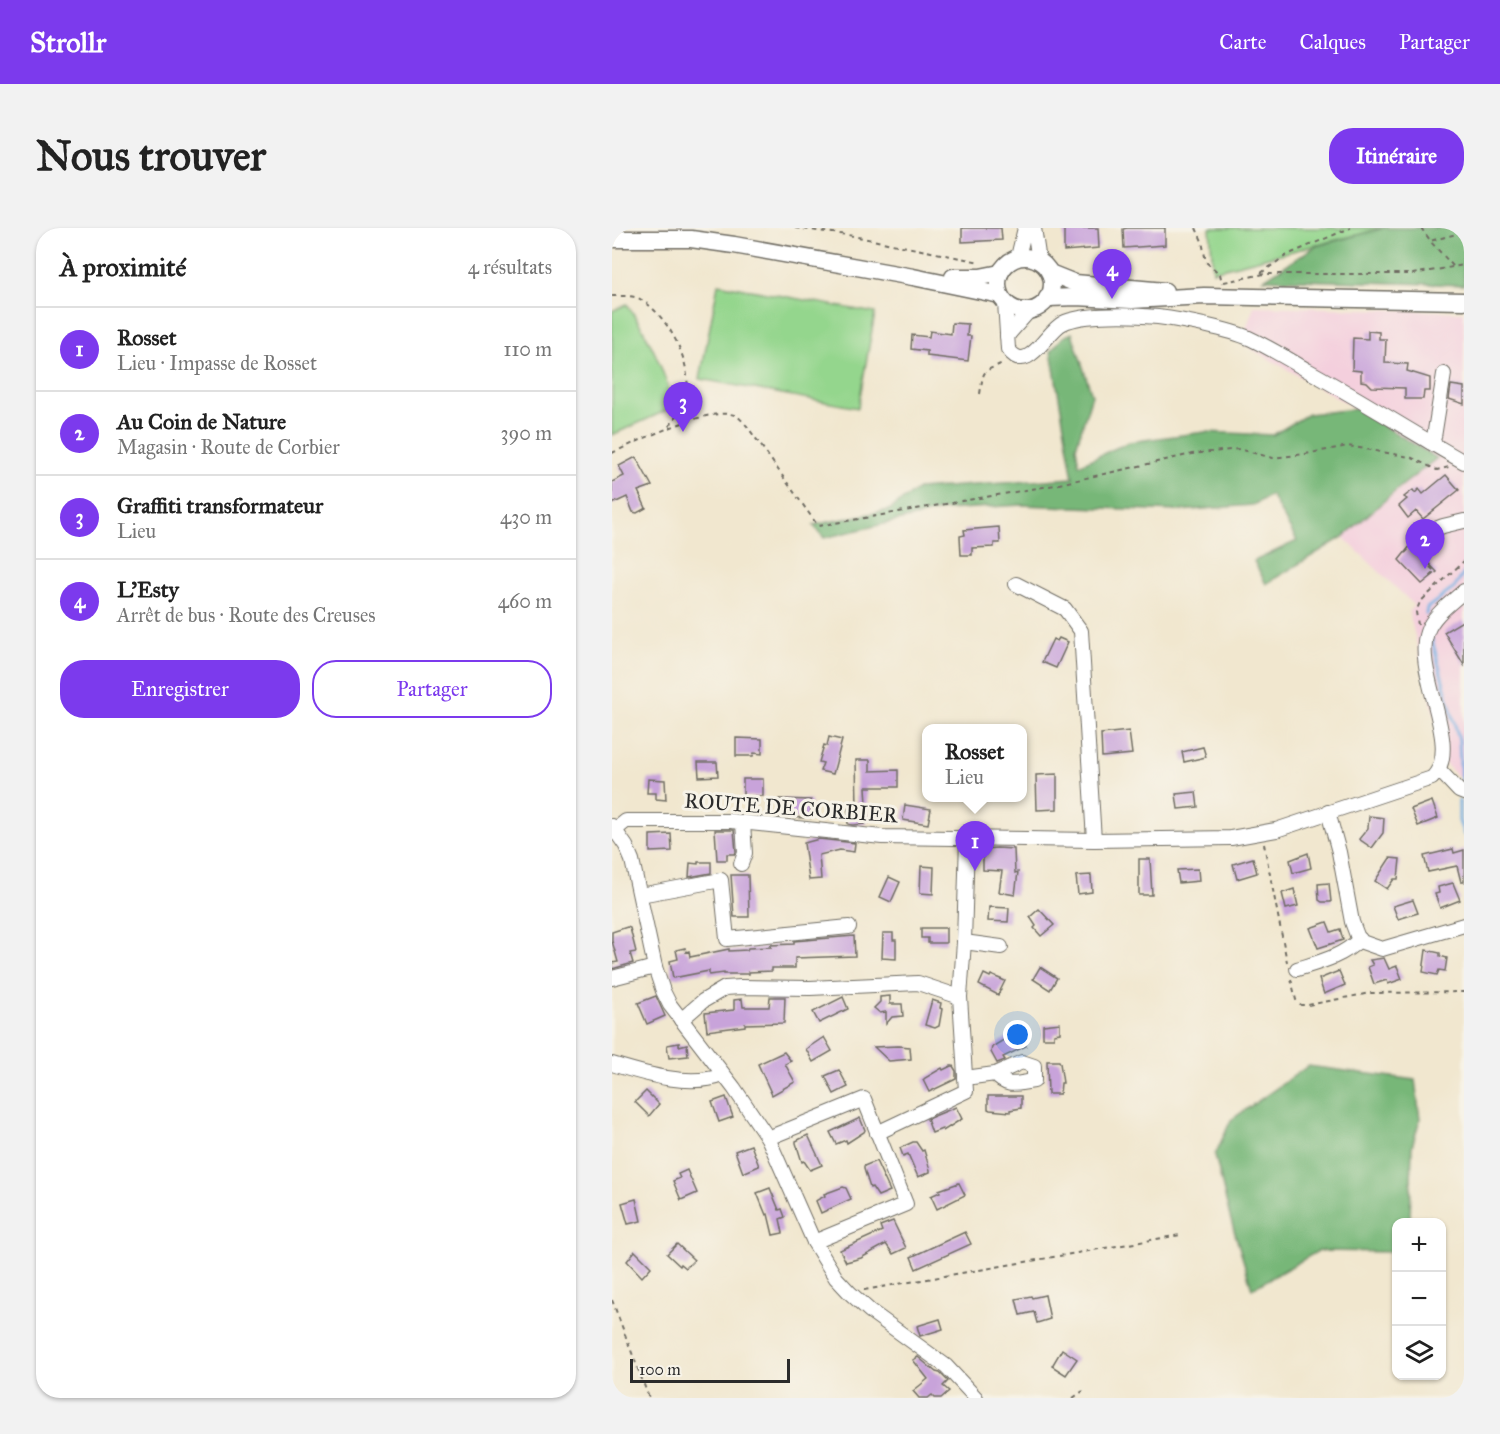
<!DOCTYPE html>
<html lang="fr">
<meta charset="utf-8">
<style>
:root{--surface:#fff;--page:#f2f2f2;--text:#222;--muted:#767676;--line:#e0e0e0;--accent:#7c3aed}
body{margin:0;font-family:"IM FELL Great Primer",serif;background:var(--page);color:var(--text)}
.controls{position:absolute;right:18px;bottom:18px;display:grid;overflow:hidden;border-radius:12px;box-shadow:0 2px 4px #0004}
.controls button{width:54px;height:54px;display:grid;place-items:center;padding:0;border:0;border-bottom:2px solid var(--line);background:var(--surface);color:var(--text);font:30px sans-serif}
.scale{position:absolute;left:18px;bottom:15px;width:160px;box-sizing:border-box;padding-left:6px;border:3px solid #2b2b2b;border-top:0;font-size:16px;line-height:21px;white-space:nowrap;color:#2b2b2b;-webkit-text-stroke:4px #f7f3e8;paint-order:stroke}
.you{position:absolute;left:406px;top:807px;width:21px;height:21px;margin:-15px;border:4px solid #fff;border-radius:50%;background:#1a73e8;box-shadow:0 0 0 9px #1a73e833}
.badge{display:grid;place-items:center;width:39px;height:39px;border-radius:50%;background:var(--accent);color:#fff;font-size:20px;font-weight:700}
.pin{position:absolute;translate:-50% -50px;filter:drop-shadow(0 2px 3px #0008)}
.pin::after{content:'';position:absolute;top:32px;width:21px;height:18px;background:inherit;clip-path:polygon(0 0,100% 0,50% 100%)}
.popup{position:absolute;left:310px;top:496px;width:105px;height:78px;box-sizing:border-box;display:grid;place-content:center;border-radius:12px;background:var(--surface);filter:drop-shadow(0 2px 4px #0005);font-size:20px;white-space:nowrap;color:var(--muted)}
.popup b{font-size:22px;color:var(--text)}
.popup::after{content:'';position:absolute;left:50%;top:100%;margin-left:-12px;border:12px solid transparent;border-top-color:var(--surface)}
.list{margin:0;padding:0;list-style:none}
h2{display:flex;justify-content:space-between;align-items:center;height:78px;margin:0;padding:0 24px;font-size:26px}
h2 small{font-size:20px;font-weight:400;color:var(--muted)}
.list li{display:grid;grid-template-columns:39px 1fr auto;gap:18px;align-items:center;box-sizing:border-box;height:84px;padding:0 24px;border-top:2px solid var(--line)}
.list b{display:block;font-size:22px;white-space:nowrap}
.list p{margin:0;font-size:20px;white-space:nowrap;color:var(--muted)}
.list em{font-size:20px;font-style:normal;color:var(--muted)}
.actions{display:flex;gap:12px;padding:18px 24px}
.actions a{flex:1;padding:14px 0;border:2px solid var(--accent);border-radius:24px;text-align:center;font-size:21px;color:var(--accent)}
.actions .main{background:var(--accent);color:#fff}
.icon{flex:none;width:33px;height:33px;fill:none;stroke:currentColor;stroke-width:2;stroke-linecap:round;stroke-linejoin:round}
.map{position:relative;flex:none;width:852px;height:1170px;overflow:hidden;border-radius:24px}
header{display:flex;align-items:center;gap:36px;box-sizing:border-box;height:84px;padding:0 30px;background:var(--accent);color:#fff}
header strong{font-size:28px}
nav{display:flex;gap:33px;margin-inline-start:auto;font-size:21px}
.intro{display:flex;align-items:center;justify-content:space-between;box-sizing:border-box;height:144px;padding:0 36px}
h1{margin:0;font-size:42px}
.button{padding:15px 27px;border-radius:24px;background:var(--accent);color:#fff;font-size:21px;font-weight:700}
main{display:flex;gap:36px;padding:0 36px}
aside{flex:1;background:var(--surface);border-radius:24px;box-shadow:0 2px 4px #0004}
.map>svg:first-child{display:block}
.built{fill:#f4cfdd}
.green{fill:#94d68d;stroke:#60805c;stroke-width:1.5}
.forest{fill:#77b778;stroke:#517152;stroke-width:1.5}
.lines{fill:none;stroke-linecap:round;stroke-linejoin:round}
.stream{stroke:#70aee3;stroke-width:3}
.building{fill:#c8a3da}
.minor-casing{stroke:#706d64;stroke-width:16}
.major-casing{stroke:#706d64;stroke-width:19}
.path{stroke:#706d64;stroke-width:2;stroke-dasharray:4.5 4.5;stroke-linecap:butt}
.minor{stroke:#fff;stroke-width:14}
.major{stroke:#fff;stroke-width:16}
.labels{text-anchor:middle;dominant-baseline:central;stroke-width:6;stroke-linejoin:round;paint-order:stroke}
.street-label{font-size:21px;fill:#2b2b2b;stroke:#f7f3e8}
</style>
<header>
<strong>Strollr</strong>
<nav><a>Carte</a><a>Calques</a><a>Partager</a></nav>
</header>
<div class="intro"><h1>Nous trouver</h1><a class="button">Itinéraire</a></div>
<main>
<aside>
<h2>À proximité<small>4 résultats</small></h2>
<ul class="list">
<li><span class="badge">1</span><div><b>Rosset</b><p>Lieu · Impasse de Rosset</p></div><em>110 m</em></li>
<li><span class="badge">2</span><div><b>Au Coin de Nature</b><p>Magasin · Route de Corbier</p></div><em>390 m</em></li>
<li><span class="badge">3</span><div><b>Graffiti transformateur</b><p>Lieu</p></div><em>430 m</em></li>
<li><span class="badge">4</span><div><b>L'Esty</b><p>Arrêt de bus · Route des Creuses</p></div><em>460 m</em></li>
</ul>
<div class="actions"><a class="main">Enregistrer</a><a>Partager</a></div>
</aside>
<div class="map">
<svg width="852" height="1170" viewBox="0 0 852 1170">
<rect width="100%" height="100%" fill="#f7f3e8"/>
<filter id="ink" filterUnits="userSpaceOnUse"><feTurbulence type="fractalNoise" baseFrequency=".0167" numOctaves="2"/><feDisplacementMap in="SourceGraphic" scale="12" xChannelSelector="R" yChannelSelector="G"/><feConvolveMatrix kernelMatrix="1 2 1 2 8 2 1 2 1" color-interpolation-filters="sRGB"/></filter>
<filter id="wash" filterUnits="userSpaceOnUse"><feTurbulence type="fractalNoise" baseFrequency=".008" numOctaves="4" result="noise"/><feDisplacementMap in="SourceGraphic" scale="24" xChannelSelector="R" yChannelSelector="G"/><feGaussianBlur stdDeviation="1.35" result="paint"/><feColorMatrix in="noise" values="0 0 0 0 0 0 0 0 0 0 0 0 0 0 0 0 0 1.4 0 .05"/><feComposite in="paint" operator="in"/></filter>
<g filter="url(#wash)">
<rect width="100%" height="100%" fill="#f1e7cf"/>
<path class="built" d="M642,78L852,84V554L826,529L829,513L797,384L802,377L731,309L824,230L783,203L629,115Z"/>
<g class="green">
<path d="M598,0H772L601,43Z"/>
<path d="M106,56L263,85L246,180L88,151Z"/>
<path d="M15,76C38,110 51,139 62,179L0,207V83Z"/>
</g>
<g class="forest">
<path d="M772,0H852V57L652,51L704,18Z"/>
<path d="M460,105L480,167L464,219L467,237L517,214L593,204L661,207L696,186L744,181L825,230L787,260L731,309L654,356L642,333L685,313L659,267L641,277L567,283L409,277L332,282L212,310L201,297L277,282L306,261L461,250L439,123L451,109Z"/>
<path d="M696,838L803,852L808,891L800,918L798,994H784V1024L706,1023L640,1061L618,989L603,927L619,892Z"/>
</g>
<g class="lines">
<g class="stream">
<path d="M814,386L815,380L842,360L852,345"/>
<path d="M820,412L847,512L849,553"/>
<path d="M847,573V593L852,607"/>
</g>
</g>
<g id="blocks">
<g class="building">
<path d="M350,0H389L390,12L350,14Z"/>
<path d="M452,0H486L487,20L452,23Z"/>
<path d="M515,0H553V17L512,20L511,1Z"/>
<path d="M340,95L356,96L355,108H359L356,133L315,128V123L299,121L300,107L317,109L318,103L339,106Z"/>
<path d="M756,103L767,104V111H774L773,135L796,136L795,143L818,150V163H812L811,171H793V160L760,159L755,154L749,153V143L740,142L741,110L756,111Z"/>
<path d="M839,157L852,159V176L837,171Z"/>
<path d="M24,229L40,258L26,263L34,280L25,285L21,284L15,269L0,276V254L12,248L7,238Z"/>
<path d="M834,247L847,262L811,291L804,283L796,290L787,278L795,271L792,269L801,262L803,265L807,261L811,266Z"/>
<path d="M387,299L388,315H382V319L360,320V327H349L348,308L353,307L352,302Z"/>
<path d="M799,317L825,344L810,356L787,332Z"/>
<path d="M852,392V437L832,404Z"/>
<path d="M447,410L456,414L444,440L430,434L441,411L445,413Z"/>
<path d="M517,503L520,526L490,529L489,506Z"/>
<path d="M217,509L230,512L221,546L208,543L211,535L207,534L212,517L215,518Z"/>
<path d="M124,510L150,511V526L142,525L141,528H124Z"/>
<path d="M591,519L594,529L572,534L570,524Z"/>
<path d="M244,532H258V543L286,542V559H254L256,593H253V596L240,597L236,596V581L245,580Z"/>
<path d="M86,534H105L106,548L87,549Z"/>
<path d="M445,546V581L425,582L424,547Z"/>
<path d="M36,551L53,552L54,572L44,571V565H35Z"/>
<path d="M131,551H151V568L131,569Z"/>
<path d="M584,564L586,579L566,581L564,566Z"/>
<path d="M167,571L199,572V590L167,589Z"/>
<path d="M820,573L826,590L806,598L799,581Z"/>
<path d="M293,577L319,581L316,596L291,592Z"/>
<path d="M757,588L772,590L771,605L760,620L747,611L756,600Z"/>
<path d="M103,602H122L124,624L123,626H115V632H105Z"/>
<path d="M59,606L60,623L38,624V607Z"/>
<path d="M207,611L243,615L242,624L228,622L207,627L209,651L197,652L192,615Z"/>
<path d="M385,620L402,621L403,645L406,644L403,667L387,664L390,643L371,642V621Z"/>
<path d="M841,621L842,625L852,622V654H849L845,638L816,644L812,628Z"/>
<path d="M696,625L699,640L681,645L678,632Z"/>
<path d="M641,630L645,645L625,651L621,636Z"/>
<path d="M778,630L788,631L786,651H782L775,661L763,653Z"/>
<path d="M527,631H538L540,667H527Z"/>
<path d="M86,634H99V645L77,649L78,635L86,636Z"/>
<path d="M309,638L322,639L321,666L308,665Z"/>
<path d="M586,641L587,653L567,655L565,642Z"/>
<path d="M119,647H136L137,689H122Z"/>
<path d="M479,647L480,664L466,666L464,648Z"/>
<path d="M277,649L288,654L279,674L268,669Z"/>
<path d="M717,655L719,674H710L707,672L706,656Z"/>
<path d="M841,655L848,672L828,680L823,666L827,665L826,659Z"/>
<path d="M682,661L686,678L674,681L670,665Z"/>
<path d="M801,672L806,685L786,691L781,678Z"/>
<path d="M377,679L397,680L396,694L376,693Z"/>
<path d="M427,681L442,697L429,708L422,700L424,698L418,689Z"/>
<path d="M715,694L719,704L728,701L731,712L706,720L698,700Z"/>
<path d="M15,699L18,700L24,724L18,725L21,735L0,741V735L6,734L0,713V704Z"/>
<path d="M309,700H334V715H316V710H309Z"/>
<path d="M271,705H281V712H284V731L270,730Z"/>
<path d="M242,708L243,728L183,730V740H160V743L137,744V746H112V745L97,747V743L61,750L58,733L66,731L64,722L73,720L74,724L77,723L78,729L117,721V723L135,722L136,720L159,719L158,717L182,716V713Z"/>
<path d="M814,722L828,725V728L835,730L833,743L827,742L825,747L811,744Z"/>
<path d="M772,730L777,741L785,738L790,751L776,756L775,752L762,756L756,739L761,737L758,732Z"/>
<path d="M428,739L445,750L438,762L421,751Z"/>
<path d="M727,743L733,757L712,766L707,751Z"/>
<path d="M372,746L378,749L379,747L393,753L386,767L367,757Z"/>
<path d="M44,768L53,788L35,796L26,775Z"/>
<path d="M278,768V776H290L291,788L280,789L274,796V784L268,785L262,780L268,774V769Z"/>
<path d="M158,769H173L172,795L133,796V798L95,803L93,785L122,782V772L130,771L131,779H157Z"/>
<path d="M231,769L236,781L207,795L201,784Z"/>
<path d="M320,772L329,775L328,780L330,781L327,798L323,800L313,797Z"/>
<path d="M448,795V805L442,806V810H431V797Z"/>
<path d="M406,806H409L414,818L391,829L393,832L385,835L379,824L380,819L398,808L399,810Z"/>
<path d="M212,809L220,823L201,834L194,821Z"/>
<path d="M67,815V818L75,816L76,828L57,830L55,817Z"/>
<path d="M287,818L298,819L299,831L277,833L262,819Z"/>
<path d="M172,824L179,833L173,836L183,854L160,867L146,836Z"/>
<path d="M435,833H447L448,835L451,855H449L448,866H436Z"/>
<path d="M339,838H341L344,843V851L317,864L311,852L313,850L330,840L331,842Z"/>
<path d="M227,842L236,859L222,866L213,848Z"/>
<path d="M34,863L47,876L37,888L23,874Z"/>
<path d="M376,868H409V880L398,882V884L378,882L376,881Z"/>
<path d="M114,869L121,889L107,894L100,874Z"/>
<path d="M344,879L350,891L348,892L331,903L330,901L320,905L315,891Z"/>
<path d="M248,890L253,902L252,904L235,915L234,912L224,916L218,904Z"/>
<path d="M196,907L210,937L198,942L192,933L190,934L184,915V913Z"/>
<path d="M301,914H304L310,923L312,922L318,942V944L306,949L296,926L291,928L288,920Z"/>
<path d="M139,917L147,938L131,945L123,923Z"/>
<path d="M264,933L278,963L266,968L260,959L258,960L252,941V938Z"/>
<path d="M75,942L85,965L69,972L61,953L68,950L66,946Z"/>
<path d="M347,955L353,967L325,981L319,968L328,964L327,962Z"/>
<path d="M231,959L234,960L239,971L209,985L204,973L205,972L213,968L212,966Z"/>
<path d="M158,960L167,982L170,981L173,989L168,991L171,1005L161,1007L156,986L154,987L145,965Z"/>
<path d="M24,971L29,993L16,996L10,975Z"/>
<path d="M281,993L294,1020L281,1026L274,1016L249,1030L234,1034L228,1022L270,1003L268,998Z"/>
<path d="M353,1004L359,1016L304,1041L299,1029Z"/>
<path d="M65,1016L82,1032L74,1040L69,1036L68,1038L55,1026Z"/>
<path d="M23,1023L39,1039L30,1049L15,1033Z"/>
<path d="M433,1067L438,1091L425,1095L422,1084L408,1087L404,1071L419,1068L420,1070Z"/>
<path d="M328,1091L331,1101L308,1108L305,1098Z"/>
<path d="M450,1121L465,1131L454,1147L440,1138Z"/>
<path d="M306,1129L324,1144L328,1145L336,1153L331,1158L337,1163L329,1170H323L320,1167L316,1170H307L301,1163L316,1151L301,1132Z"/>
</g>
</g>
</g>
<g filter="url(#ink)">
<use href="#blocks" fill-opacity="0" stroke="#706d64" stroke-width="1.5"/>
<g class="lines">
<g class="minor-casing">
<g id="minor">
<path d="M422,0L427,33"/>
<path d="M406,29L413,0"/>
<path d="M393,74L396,121C416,149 434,103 451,95C471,85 523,87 546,89C570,92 617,101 639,111C658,120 676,131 695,142C748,171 799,204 852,234"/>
<path d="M395,108L417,83"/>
<path d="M818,214L822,209L832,146"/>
<path d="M803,309L831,298L852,293"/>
<path d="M404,356L453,381L469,403L482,612"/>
<path d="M829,544L847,563L852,565"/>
<path d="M716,584L727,624L740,694L746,710L750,714L770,721L852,697"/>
<path d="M0,598L14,618L20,632L43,739L51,763L58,777L122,860L156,910L202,1014L224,1050L238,1065L258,1083L334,1138L364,1170"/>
<path d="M3,602L14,593H119L270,609L482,612L619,610L664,602L820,550C852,520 801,445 815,404C821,387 839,375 852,363"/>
<path d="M355,611L352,714L389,719"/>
<path d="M129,636L133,625L131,595"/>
<path d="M28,667L109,652L115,711L237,699"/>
<path d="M685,741C708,734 730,729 748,711"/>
<path d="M0,750L43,739"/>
<path d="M69,792L91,773L113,760L129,759L198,760L306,755L348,769"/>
<path d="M0,836C33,846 78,860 111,847"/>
<path d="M353,850L383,846L410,834L422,838V853C406,855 395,861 383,846"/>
<path d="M265,905L354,863L348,769L352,714"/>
<path d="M156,910L252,871L294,976L202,1014"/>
</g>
</g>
<g class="major-casing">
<g id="major">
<path d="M0,11H79L122,17L301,49L388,67"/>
<circle cx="413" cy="56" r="27"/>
<path d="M438,45L463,55L553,63"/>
<path d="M341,49H368L388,45"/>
<path d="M435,70L465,69L520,72L592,68L852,73"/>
</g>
</g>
<g class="path">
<path d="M183,0L236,7L368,34"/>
<path d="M584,0L590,13L594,34L608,46L610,55"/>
<path d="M809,0L818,12"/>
<path d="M841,38L818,13L852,4"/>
<path d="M649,45L675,27L738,0"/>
<path d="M612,54L652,46H801L852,37"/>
<path d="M0,68C9,68 20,67 28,71C55,86 82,136 74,167C71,180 63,190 56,200"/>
<path d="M368,166C372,139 370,145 393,134"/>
<path d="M0,225C25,214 100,176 125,188C128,190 132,195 135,198L206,298L443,257L580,226L627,221L661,230L693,226L736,218L798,229L825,242L837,239"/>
<path d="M793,325L799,319L823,344L817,350"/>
<path d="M806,397L804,384L808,374L852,333"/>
<path d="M652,616L675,734"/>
<path d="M679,751L684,772L689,777H696L758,765L852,764"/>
<path d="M252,1062L568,1007"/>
<path d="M0,1072L37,1170"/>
<path d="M461,1170L471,1163"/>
</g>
<use href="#minor" class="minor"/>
<use href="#major" class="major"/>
</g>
</g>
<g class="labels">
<g class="street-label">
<text transform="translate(179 580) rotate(4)">ROUTE DE CORBIER</text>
</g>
</g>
</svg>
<div class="controls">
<button>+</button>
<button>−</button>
<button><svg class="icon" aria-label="layers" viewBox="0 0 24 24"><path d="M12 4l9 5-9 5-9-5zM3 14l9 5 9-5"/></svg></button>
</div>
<div class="scale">100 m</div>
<div class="you"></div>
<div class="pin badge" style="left:363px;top:643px">1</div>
<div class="popup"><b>Rosset</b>Lieu</div>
<div class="pin badge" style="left:813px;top:341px">2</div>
<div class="pin badge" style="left:71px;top:204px">3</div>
<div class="pin badge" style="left:500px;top:71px">4</div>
</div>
</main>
